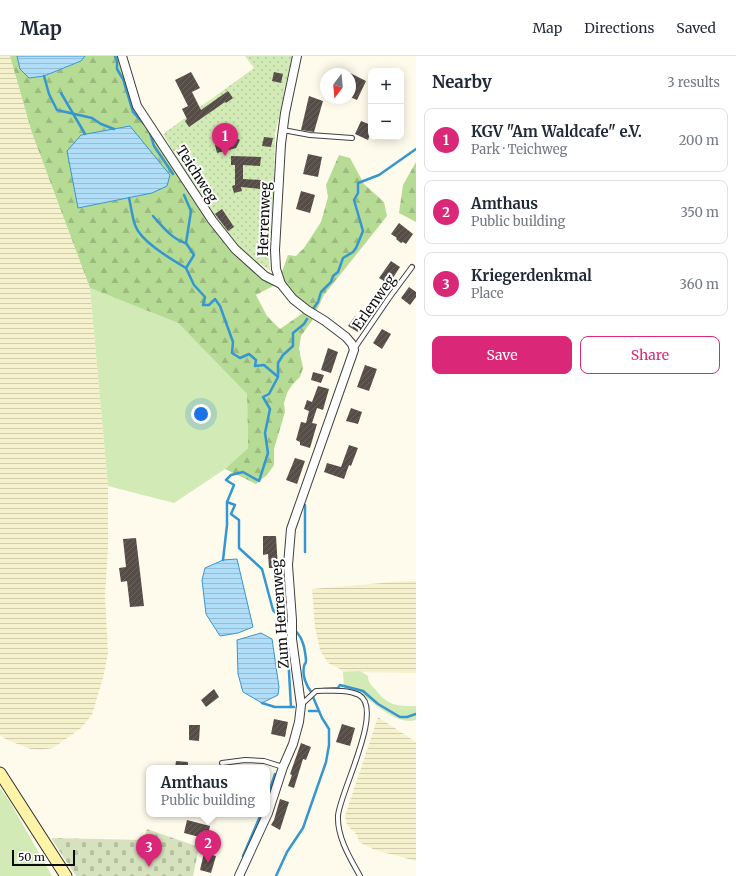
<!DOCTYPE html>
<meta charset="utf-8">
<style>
:root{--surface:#fff;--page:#f6f6f7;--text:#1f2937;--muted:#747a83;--line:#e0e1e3;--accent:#db2777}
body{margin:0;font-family:Merriweather,serif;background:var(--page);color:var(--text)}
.controls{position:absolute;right:12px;top:12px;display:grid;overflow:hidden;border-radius:8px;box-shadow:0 2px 10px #0003}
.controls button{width:36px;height:36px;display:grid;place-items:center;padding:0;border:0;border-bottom:1px solid var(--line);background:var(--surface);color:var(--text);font:20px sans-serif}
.compass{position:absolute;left:320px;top:12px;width:36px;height:36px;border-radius:50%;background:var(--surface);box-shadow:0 2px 10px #0003;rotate:196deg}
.scale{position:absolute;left:12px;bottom:10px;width:63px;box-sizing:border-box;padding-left:4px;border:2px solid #0d0d0d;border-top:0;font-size:11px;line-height:14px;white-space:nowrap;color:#0d0d0d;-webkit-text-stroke:3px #fff;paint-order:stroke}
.you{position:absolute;left:201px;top:358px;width:14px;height:14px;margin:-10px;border:3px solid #fff;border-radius:50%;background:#1a73e8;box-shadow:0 0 0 6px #1a73e833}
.badge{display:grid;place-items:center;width:26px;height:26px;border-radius:50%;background:var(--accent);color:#fff;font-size:13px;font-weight:700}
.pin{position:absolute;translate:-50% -33px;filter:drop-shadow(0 1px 2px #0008)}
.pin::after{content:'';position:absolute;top:21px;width:14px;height:12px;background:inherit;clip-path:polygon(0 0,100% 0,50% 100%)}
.popup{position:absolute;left:146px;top:709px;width:124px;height:52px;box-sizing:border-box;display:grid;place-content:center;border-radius:8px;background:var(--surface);filter:drop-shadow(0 1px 3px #0005);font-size:13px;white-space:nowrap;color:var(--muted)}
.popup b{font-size:15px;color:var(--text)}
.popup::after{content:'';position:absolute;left:50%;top:100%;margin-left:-8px;border:8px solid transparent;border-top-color:var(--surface)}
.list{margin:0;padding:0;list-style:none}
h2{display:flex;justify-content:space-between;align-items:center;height:52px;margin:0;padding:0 16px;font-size:17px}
h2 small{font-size:13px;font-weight:400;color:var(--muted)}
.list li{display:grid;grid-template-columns:26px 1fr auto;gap:12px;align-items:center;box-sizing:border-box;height:64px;margin:0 8px 8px;padding:0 8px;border:1px solid var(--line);border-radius:8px}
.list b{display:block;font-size:15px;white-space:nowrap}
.list p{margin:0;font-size:13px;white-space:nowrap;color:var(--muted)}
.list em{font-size:13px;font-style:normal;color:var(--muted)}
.actions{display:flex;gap:8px;padding:12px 16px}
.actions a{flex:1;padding:9px 0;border:1px solid var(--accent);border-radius:8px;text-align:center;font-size:14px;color:var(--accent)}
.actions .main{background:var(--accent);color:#fff}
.map{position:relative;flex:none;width:416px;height:820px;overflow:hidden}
header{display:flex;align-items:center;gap:24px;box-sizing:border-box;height:56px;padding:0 20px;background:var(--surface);border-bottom:1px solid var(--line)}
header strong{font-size:19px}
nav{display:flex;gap:22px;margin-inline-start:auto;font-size:14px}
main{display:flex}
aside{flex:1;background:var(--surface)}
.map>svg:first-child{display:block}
.farmland{fill:url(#farmland-rules)}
.grass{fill:#d2eab5}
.forest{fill:url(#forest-firs);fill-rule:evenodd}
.cemetery{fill:url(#cemetery-stones)}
.garden{fill:url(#garden-dots)}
.water{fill:url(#water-rules);stroke:#3596d1}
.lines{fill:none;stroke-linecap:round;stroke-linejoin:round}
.stream{stroke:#3596d1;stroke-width:2.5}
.building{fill:url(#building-hatch)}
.service-casing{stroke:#404040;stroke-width:6}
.minor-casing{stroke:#404040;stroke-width:10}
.secondary-casing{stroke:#2f2f2f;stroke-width:13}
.service{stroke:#fff;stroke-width:4}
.minor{stroke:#fff;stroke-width:8}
.secondary{stroke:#fff3a7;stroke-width:11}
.labels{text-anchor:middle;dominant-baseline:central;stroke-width:4;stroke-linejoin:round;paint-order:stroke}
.street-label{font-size:14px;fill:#0d0d0d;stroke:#fff}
</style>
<header>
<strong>Map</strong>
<nav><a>Map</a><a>Directions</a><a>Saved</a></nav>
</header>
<main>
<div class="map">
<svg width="416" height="820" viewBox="0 0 416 820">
<defs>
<pattern id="farmland-rules" width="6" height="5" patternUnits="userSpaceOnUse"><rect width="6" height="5" fill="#f5f1cc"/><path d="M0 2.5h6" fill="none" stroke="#d1cdae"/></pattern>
<pattern id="forest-firs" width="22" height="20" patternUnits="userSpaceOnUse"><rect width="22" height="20" fill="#b6db94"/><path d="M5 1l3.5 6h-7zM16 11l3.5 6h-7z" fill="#9bbb7e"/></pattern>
<pattern id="cemetery-stones" width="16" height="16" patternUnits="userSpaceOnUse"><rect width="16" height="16" fill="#d6e1bd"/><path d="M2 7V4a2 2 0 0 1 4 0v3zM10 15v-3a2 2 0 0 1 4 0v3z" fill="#b6c0a1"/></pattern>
<pattern id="garden-dots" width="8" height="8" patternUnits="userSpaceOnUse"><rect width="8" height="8" fill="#d2eab5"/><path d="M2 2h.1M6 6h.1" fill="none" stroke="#b3c89a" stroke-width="1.8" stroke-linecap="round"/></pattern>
<pattern id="water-rules" width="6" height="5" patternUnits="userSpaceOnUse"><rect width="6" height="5" fill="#b0def8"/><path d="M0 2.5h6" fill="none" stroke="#96bdd3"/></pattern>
<pattern id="building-hatch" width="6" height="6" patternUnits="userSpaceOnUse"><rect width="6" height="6" fill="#564d49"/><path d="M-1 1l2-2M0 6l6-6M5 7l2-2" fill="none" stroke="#69625f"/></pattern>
</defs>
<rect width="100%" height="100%" fill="#fffbec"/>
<g class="farmland">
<path d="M0,0H10L32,77L90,232L108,430V492L105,540L108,597L104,618L92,659L80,673L53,692L40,694L31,693L7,684L0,679Z"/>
<path d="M406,525H416V617L343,616L340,613L328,607L320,594L315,571L312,533Z"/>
<path d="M378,661L416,686V805L375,794L359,786L357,779L347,769L345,760Z"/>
</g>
<g class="grass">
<path d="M90,232L178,267L247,338L248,392L225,413L174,447L108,430Z"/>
<path d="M360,615L368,620C368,626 371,629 375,633C388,650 396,650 416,650V664C390,671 369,635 344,632L343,616Z"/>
<path d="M0,732L10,746L52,820H0Z"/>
</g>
<g class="forest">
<path d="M10,0H17L20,13L29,22L45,20L81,5L85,0H120L132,50L233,195L275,223L282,216L288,199L296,200L304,192L321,166L328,141L326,129L339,99L350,102L364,128L384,146L387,160L324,239L311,266L301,280L299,293L303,312L300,321L292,329L287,337L284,347L285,356L274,393V409L267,419L256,428L225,413L248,392L247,338L178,267L90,232L32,77ZM130,70L152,137L79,152L81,79ZM275,229L287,243L303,257L280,273L267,260L256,239Z"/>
<path d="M416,106V166L399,157L403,129Z"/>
</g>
<path class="cemetery" d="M147,773L199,791L193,820H76L51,782L144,784Z"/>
<path class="garden" d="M245,0H292L275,79L274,121L269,205L270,214C224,190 190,122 163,78L254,12Z"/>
<g class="water">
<path d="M17,0H85L81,5L44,20L29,22L20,13Z"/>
<path d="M130,70L170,119L167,130L152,137L78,152L67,95L81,79Z"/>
<path d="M237,503L253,571L238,577L220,580L206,558L202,524L205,512L223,504Z"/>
<path d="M261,577L272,583L279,631L278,639L262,647L243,636L238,618L237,584Z"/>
</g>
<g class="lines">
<g class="stream">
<path d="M115,0L117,5V13L123,23L133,56L145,69"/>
<path d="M44,20L49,38L57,54L92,62L101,68L114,73"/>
<path d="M61,37L85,78"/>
<path d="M149,74L154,90L173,118"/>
<path d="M184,139L191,155L186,187L194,199L186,212L194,229L205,241L203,249H209L215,243L220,250L233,286L232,297L240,302L249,298L256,304L255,310L264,309L277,320"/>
<path d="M129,142C131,150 132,160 135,169C141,186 171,203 186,212"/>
<path d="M153,160C162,170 171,182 185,187"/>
<path d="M313,253L318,246L321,236L331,226L333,220L338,216L343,202L353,196L356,192L363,175L354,144L358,137V127L379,119L416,93"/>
<path d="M305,449V496"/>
<path d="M223,504L227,469V446"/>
<path d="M289,570L273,554L262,513L239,492V464L231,458L235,449L227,446L234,429L226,424L231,419L243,416L259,425L268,397L265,377L270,353L263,341L269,338L278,321V307L283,299L293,290V277L304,268L307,263"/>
<path d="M293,573C303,580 305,593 306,604C306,609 305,606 304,610C302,619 306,630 312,637L314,635"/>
<path d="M288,599L291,651"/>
<path d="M323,633L338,632L340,629L363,635L378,648L400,661H407L416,658"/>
<path d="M262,647L275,651H294"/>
<path d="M309,655H319"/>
<path d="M267,742L275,718"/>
<path d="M243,800L261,758"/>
<path d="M276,820L287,796L303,772L326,706L329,689V673L322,662L313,641"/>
</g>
</g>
<g class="building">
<path d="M191,16L200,32L192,36L201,54L228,35L233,42L226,47L225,46L189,71L185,65L187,63L182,53L188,50L175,24Z"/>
<path d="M274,16L283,18L281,27L272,25Z"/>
<path d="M350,17L366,25L357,44L350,41Z"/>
<path d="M309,40L323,45L314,76L301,74Z"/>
<path d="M361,65L371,69V76L368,84L355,78Z"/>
<path d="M232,80L240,84L236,92L217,97L215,89L229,86Z"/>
<path d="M264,81L273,82L271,91L262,90Z"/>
<path d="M308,98L322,101L318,121L303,118Z"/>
<path d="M231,100L261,101L260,110L243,109V123L261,124L260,133L241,131L242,135L234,137L232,130L235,129V109H231Z"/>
<path d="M301,135L315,139L310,157L296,153Z"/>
<path d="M222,153L234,171L228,175L215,158Z"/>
<path d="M399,167L413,178L406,188L403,186L401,187L396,183L397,182L391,178Z"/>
<path d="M391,205L400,211L389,228L379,222Z"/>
<path d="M409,231L416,236V241L410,249L401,242Z"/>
<path d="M355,260L364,266L358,276L348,270Z"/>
<path d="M382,273L391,278L382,293L373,287Z"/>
<path d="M328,292L338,296L331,317L321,314Z"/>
<path d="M365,309L377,313L369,335L357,331Z"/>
<path d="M313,316L324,319L321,327L311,324Z"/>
<path d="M318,330L329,333L323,354L317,352L312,367L317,368L310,392L300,389V386L296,384L301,366L306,367L309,355L304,353L307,344L312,346Z"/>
<path d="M351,352L362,356L358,368L346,365Z"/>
<path d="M349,389L358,392L351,410L349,409L344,423L324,416L327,407L341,411Z"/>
<path d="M295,402L305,405L297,428L286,424Z"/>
<path d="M263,480H276L278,512H269L268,498L263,499Z"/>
<path d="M136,482L144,550L130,551L127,525L121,526L119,512L126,511L123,483Z"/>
<path d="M214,633L219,641L206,651L201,644Z"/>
<path d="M274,663L288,666L285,681L271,678Z"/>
<path d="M342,668L355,672L350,690L336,686Z"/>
<path d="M189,669H200L199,685L189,684Z"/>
<path d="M301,687L311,691L306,704L303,703L294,732L288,730L292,719L290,718Z"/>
<path d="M176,705L188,706V712H175Z"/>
<path d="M280,743L289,746L280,774L271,769L274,764Z"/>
<path d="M187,764L210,770L207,783L184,777Z"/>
<path d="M204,797L216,800L211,817L200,814Z"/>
</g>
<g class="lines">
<g class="service-casing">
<g id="service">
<path d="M283,74L310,79L352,82"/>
<path d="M354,293L389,242L412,211"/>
<path d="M301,649L316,635C330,635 346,633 359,639C385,653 339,738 338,760C337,781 350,802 360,820"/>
<path d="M222,707L245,704L264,705L283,711"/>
</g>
</g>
<g class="minor-casing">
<g id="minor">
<path d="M122,0L137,50L212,164L235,193L265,220L281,228"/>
<path d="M239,820L268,757L283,711L293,688L299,666L301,649L292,583V564L288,509L291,473L354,294L352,288L346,281L325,265L307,254L293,243L281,228L276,213L275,194L281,88L285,57L297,0"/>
</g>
</g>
<g class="secondary-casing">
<path id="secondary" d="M0,717L66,820"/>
</g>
<use href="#service" class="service"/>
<use href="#minor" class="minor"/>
<use href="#secondary" class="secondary"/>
</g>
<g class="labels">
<g class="street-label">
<text transform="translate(197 118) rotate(57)">Teichweg</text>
<text transform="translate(264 163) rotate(-88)">Herrenweg</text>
<text transform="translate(374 246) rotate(-55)">Erlenweg</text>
<text transform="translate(280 558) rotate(-94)">Zum Herrenweg</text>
</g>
</g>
</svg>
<div class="controls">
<button>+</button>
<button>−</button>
</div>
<svg class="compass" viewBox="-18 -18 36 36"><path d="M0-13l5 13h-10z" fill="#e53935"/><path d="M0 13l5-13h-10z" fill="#747a83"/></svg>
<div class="scale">50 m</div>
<div class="you"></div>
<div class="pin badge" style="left:225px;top:100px">1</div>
<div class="pin badge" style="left:208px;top:807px">2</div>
<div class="popup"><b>Amthaus</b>Public building</div>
<div class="pin badge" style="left:149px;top:811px">3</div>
</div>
<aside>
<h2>Nearby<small>3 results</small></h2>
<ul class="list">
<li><span class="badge">1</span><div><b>KGV &quot;Am Waldcafe&quot; e.V.</b><p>Park · Teichweg</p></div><em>200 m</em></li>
<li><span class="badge">2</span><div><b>Amthaus</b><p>Public building</p></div><em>350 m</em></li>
<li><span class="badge">3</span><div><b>Kriegerdenkmal</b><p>Place</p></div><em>360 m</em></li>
</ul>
<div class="actions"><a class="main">Save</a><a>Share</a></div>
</aside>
</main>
